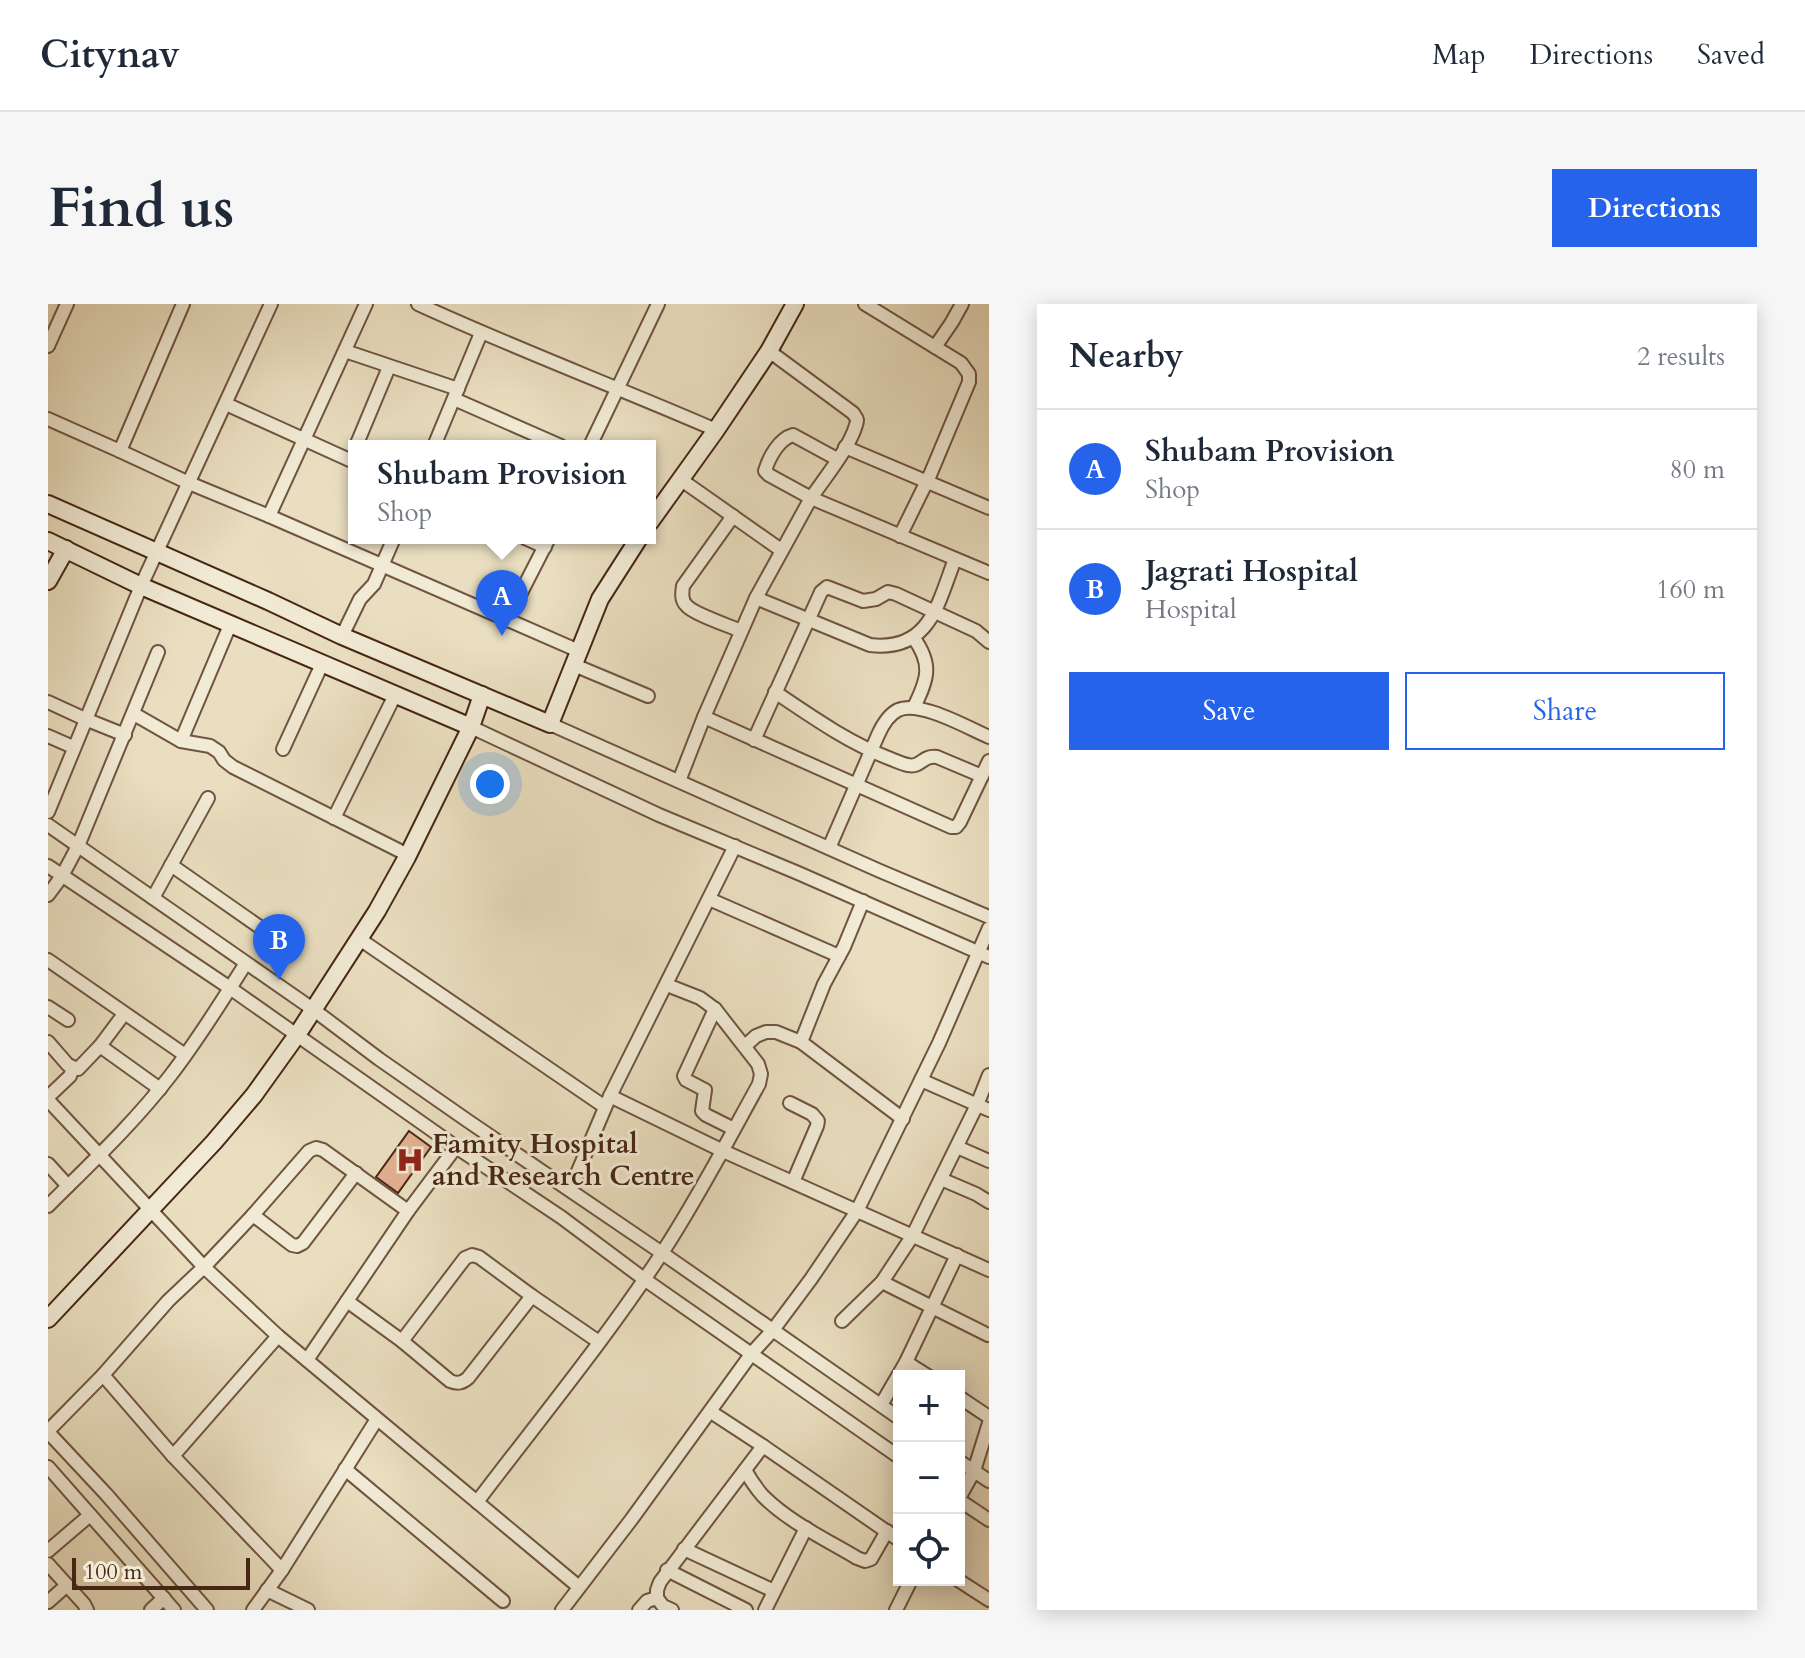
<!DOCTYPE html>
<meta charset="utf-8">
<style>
:root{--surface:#fff;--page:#f6f6f7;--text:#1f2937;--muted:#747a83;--line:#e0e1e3;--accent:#2563eb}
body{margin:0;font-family:Cardo,serif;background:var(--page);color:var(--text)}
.controls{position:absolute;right:24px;bottom:24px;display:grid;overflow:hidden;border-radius:0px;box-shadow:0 4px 20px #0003}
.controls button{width:72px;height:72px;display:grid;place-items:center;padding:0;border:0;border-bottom:2px solid var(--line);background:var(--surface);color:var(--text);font:40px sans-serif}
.scale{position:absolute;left:24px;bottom:20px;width:178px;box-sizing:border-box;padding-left:8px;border:4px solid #472614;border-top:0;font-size:22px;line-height:28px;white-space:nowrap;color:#472614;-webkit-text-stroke:6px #f1ead5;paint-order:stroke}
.you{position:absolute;left:442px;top:480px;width:28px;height:28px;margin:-20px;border:6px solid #fff;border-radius:50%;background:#1a73e8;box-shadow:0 0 0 12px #1a73e833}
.badge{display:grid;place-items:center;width:52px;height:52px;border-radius:50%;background:var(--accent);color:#fff;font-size:26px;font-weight:700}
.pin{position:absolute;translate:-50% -66px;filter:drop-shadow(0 2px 4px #0008)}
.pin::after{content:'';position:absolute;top:42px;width:28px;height:24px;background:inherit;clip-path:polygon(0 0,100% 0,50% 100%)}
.popup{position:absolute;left:300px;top:136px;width:308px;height:104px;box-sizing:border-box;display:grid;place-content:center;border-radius:0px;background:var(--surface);filter:drop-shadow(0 2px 6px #0005);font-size:26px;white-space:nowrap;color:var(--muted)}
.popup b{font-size:30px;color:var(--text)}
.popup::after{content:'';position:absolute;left:50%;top:100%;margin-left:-16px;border:16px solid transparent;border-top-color:var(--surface)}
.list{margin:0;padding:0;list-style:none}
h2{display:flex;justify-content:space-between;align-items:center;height:104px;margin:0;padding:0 32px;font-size:34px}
h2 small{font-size:26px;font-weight:400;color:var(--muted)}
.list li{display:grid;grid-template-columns:52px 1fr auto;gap:24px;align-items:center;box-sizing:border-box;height:120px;padding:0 32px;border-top:2px solid var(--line)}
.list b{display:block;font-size:30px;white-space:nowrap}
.list p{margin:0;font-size:26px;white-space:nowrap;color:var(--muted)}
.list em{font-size:26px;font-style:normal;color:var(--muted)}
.actions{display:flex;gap:16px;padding:24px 32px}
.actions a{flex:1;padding:18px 0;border:2px solid var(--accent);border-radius:0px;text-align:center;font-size:28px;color:var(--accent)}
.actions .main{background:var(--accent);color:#fff}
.icon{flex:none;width:44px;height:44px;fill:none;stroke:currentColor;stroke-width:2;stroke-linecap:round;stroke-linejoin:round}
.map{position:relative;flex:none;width:941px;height:1306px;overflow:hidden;border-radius:0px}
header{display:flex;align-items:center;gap:48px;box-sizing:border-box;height:112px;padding:0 40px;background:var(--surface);border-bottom:2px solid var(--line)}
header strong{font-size:38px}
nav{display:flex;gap:44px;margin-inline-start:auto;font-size:28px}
.intro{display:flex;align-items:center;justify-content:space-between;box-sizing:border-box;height:192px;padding:0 48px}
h1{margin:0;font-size:56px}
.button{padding:20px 36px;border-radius:0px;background:var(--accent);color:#fff;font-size:28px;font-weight:700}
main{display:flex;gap:48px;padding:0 48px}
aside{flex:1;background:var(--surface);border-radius:0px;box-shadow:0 4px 20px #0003}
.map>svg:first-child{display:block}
.building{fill:#e3b191;stroke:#472614;stroke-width:2}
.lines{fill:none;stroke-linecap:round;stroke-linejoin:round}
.street-casing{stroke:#70543f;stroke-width:16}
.secondary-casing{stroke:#472614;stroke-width:20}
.street{stroke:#f1ead5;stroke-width:12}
.secondary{stroke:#f1ead5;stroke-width:16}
.labels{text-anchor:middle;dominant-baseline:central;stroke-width:6;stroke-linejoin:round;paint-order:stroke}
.poi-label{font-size:28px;font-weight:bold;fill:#472614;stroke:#f1ead5;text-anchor:start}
</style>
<header>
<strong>Citynav</strong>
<nav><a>Map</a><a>Directions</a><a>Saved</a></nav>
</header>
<div class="intro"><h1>Find us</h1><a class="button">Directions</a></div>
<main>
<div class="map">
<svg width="941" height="1306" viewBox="0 0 941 1306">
<rect width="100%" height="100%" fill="#e9debf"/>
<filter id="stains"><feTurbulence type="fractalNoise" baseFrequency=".0025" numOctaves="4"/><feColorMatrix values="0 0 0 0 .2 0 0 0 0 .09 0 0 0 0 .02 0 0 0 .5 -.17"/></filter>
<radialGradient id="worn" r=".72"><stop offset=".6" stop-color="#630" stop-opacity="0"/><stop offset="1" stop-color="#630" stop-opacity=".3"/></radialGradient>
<path class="building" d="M361,827L383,843L350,889L328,873Z"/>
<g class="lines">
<g class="street-casing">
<g id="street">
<path d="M135,0L72,147L141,179L221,212L531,347"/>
<path d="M370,0C468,45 569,83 668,126"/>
<path d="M817,0L913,59L921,70V78L882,171L852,232"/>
<path d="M0,42L19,0"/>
<path d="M887,43L904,18L914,0"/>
<path d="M297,47L410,85"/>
<path d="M721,47L805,109C809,115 810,115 808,121C802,143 776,175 763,194L941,269"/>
<path d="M406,95L513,142"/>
<path d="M178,100L306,158"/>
<path d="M0,115L72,147"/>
<path d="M308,142L341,63"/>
<path d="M386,142L433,29"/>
<path d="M542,142L610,0"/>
<path d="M797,143L941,204"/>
<path d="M632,175L733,246"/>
<path d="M221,212L318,0"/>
<path d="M685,212L635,282C634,289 633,296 638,301C645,310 682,322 693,327"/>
<path d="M477,234L497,243"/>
<path d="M708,294L822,341C882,348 890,299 907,255"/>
<path d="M459,316L501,234"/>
<path d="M294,332L312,295L326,280L346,234"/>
<path d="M865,333C885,360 880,375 866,403"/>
<path d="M526,361L600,392"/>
<path d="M727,388C764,413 801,439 843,455C848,457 854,460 860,461C873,464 874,451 889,453L934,472"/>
<path d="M0,398L37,415L77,431"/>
<path d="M86,410L133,437L162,442L171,448L176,456L185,463L360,551"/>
<path d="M656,413L903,523H908L912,518L941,457"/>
<path d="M502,420L832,567L941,613"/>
<path d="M423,423L611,511L750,569L941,653"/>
<path d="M0,432L25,443"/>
<path d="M706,436L773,288L779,283L815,297L828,295L840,288L848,290L928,327L941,338"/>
<path d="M133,437L182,321"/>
<path d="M235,445L274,360"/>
<path d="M631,477L656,413L708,294L763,194L721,171L717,167C721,153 731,135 745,131L789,155"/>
<path d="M0,508L93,282L223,0"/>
<path d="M286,514L347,391"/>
<path d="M0,521L266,706L331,755L420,817L614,949L851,1114"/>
<path d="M781,544L830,431C834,422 840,411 850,406C872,396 920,424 941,433"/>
<path d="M123,561L216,626"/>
<path d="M0,562L182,684L408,843L513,913L596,975L851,1153"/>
<path d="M0,591L14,572L30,542L110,348"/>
<path d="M105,594L160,494"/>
<path d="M661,595L791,652"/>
<path d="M310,634L557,803"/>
<path d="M0,656L137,751"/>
<path d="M0,703L20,716"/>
<path d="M667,705L636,772L638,776L657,786L654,807L658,811L686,825"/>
<path d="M0,738L20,761L30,765L52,742L76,710"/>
<path d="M753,738L776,680L796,643L815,597"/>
<path d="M52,742L112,785"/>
<path d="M697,742L708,732L718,728H728L753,738L855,815"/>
<path d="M873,776L941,806"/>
<path d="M562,792L675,847L941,966"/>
<path d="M0,793L22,772L25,764"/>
<path d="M0,796L156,963L230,1032L531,1283"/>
<path d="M742,799L764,810L770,817L769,822L745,878"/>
<path d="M909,843L941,857"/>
<path d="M0,860L20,882"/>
<path d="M893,875L928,890L941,898"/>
<path d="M522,886L562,792L687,542"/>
<path d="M0,902C42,860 86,819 122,772C150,736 174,697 198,659"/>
<path d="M205,911L244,941L249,942L255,939L308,869"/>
<path d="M834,978L940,1031"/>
<path d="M299,997L354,1037L402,1077C410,1080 414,1079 420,1074L484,992"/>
<path d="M794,1017L834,978L865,931L929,801L941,771"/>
<path d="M354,1037L417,954L424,951L431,953L484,992L551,1038"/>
<path d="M259,1056L360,907L408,843"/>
<path d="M858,1058L880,1072"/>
<path d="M55,1071L125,1152L234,1266"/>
<path d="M911,1093L941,1113"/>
<path d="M833,1101L858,1058L909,951"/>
<path d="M663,1108L715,1142L851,1236"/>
<path d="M0,1127L55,1071L120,997L156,963L205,911L261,847L268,844L275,846L360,907"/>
<path d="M0,1128L58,1190L159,1306"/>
<path d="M125,1152L230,1032"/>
<path d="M911,1157L941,1177"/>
<path d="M0,1163L126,1306"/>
<path d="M297,1165L455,1297"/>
<path d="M697,1166C702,1175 708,1184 715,1192C741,1218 777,1235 809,1254L817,1257L823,1255L839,1227"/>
<path d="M911,1194L926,1167L941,1119"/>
<path d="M911,1196L941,1216"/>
<path d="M429,1198C491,1116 558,1035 614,949C650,894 680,836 711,780L713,770L710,760L667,705L652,694L619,681"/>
<path d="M636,1245L726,1287"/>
<path d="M0,1247L42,1211"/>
<path d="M0,1260L36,1300L39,1306"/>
<path d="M619,1266L698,1306"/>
<path d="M910,1276L941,1296"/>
<path d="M219,1286L260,1306"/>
<path d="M0,1298L19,1281"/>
<path d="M103,1306L116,1294"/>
<path d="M205,1306L234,1266L329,1115"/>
<path d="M514,1306L583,1216L704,1049L725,1026L763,975L809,907L891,739L941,624"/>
<path d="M591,1306L599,1297L609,1294"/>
<path d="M624,1306L615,1302L609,1294V1286L612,1278L715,1142"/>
<path d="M717,1306L758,1224"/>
<path d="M848,1306L863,1276"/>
</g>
</g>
<g class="secondary-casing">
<g id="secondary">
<path d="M0,200L220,297L294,332L502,420L552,295L591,234"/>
<path d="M602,218L668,126L721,47L747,0"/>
<path d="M0,237L93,282L423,423"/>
<path d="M0,277L18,245"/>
<path d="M0,1015L166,838L206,791L249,731L329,607L359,553L423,423L434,391"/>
</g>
</g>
<use href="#street" class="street"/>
<use href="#secondary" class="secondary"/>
</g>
<defs>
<g id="hospital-bare" transform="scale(2.16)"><path d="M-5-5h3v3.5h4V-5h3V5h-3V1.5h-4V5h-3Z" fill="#8f2418" stroke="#f1ead5" stroke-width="2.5" paint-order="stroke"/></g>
</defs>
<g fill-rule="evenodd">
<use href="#hospital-bare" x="362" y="856"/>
</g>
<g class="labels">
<g class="poi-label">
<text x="384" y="840">Famity Hospital<tspan x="384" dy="32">and Research Centre</tspan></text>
</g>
</g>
<rect width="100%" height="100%" filter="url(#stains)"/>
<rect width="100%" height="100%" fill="url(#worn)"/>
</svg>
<div class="controls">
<button>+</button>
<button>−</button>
<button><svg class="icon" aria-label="locate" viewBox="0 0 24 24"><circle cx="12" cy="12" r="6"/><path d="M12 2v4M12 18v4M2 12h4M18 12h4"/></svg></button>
</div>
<div class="scale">100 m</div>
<div class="you"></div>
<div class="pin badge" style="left:454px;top:332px">A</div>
<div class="popup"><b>Shubam Provision</b>Shop</div>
<div class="pin badge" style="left:231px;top:676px">B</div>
</div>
<aside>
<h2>Nearby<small>2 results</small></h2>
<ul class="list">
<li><span class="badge">A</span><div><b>Shubam Provision</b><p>Shop</p></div><em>80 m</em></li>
<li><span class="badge">B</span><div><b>Jagrati Hospital</b><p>Hospital</p></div><em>160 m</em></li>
</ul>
<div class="actions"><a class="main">Save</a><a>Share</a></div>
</aside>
</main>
